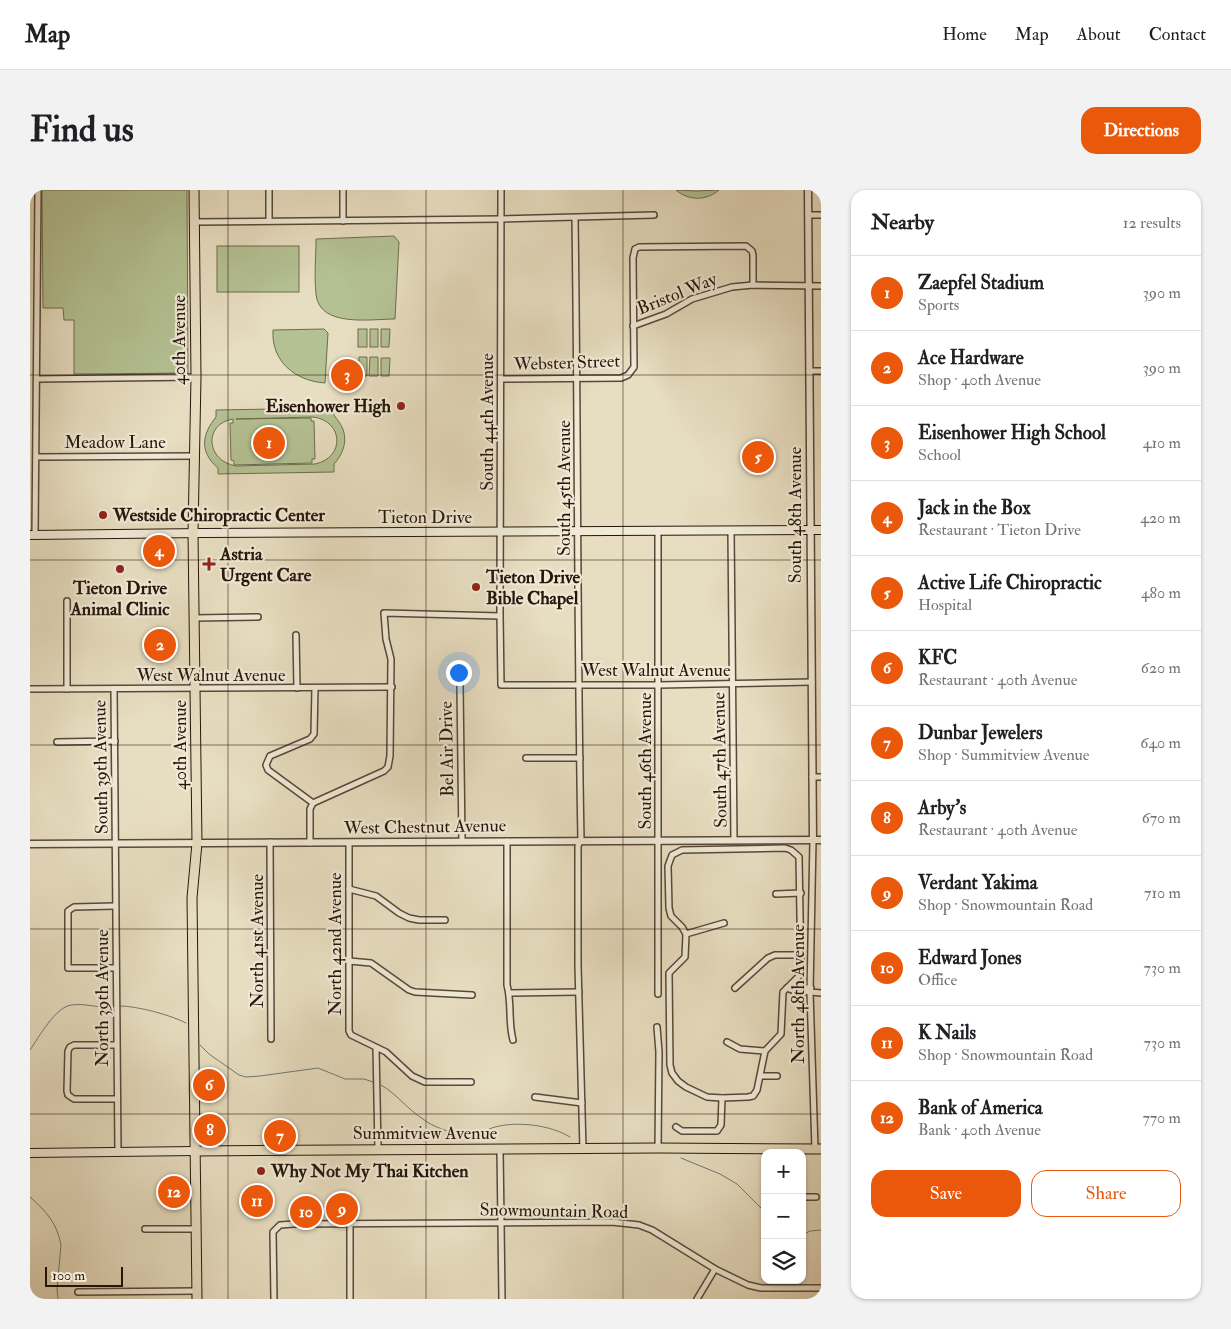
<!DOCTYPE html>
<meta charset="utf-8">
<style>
:root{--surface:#fff;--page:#f2f2f2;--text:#202124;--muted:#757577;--line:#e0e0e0;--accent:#ea580c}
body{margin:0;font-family:"IM FELL Double Pica",serif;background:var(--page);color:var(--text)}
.controls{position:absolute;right:15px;bottom:15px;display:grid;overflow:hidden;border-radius:10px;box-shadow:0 1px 4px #0004}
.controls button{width:45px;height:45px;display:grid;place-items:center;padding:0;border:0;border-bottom:1px solid var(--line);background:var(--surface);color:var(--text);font:25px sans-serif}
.scale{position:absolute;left:15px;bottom:12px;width:78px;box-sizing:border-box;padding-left:5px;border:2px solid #28160b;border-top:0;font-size:14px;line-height:18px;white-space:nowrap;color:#28160b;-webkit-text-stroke:4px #efe9d6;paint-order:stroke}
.you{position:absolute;left:428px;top:482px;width:18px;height:18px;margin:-12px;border:4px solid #fff;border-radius:50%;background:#1a73e8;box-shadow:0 0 0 8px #1a73e833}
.badge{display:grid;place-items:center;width:32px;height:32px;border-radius:50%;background:var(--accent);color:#fff;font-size:16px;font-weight:700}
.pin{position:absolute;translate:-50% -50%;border:2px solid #fff;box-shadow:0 1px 5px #0006}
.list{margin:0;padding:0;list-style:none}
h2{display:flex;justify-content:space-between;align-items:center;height:65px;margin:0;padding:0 20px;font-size:21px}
h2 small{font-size:16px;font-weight:400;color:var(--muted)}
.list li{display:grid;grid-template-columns:32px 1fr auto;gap:15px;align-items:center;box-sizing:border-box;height:75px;padding:0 20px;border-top:1px solid var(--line)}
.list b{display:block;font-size:19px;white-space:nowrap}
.list p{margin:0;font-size:16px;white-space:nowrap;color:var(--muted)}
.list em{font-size:16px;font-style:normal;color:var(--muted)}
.actions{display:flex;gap:10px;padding:15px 20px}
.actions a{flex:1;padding:11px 0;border:1px solid var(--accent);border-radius:15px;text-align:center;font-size:18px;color:var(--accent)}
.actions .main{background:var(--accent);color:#fff}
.icon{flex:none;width:28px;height:28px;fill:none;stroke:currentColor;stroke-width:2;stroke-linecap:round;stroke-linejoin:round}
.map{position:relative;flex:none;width:791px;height:1109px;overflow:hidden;border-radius:15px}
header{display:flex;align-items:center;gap:30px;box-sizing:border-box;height:70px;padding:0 25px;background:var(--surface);border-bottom:1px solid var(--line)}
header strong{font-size:24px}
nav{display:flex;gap:28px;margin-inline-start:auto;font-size:18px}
.intro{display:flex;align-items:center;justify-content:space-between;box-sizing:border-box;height:120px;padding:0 30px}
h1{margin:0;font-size:35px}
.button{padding:12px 22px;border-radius:15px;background:var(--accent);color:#fff;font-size:18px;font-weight:700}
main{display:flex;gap:30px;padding:0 30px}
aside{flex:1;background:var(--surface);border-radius:15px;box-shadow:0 1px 4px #0004}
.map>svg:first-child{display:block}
.green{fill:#b4c193;stroke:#6e6c4f;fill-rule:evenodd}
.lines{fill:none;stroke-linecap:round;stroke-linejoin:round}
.stream{stroke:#6e7876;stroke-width:1}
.minor-casing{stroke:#584838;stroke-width:8}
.tertiary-casing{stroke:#584838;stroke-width:9}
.secondary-casing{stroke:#28160b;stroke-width:10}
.primary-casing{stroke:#28160b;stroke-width:11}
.minor{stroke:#efe9d6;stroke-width:5}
.tertiary{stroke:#efe9d6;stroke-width:6}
.secondary{stroke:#efe9d6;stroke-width:8}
.primary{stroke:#e7ddc0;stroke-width:9}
.grid{fill:none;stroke:#28160b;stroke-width:1;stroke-opacity:0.55}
.poi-dot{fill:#8f2418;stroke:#efe9d6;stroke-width:2}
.labels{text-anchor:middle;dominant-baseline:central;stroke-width:4.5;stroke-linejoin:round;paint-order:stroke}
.street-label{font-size:18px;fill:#28160b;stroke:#efe9d6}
.poi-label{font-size:18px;font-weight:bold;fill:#28160b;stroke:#efe9d6;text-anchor:start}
</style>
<header>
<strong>Map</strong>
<nav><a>Home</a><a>Map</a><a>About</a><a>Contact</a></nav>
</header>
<div class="intro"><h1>Find us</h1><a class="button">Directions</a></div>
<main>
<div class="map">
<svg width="791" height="1109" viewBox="0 0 791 1109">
<rect width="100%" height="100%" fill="#e7ddc0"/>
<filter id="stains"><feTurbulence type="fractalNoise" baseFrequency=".004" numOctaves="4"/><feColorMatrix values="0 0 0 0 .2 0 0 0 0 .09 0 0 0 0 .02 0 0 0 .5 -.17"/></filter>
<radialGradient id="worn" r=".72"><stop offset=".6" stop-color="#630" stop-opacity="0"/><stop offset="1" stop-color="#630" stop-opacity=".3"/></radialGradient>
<g class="green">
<path d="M12,0H157L158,183L44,184V130H34L33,118H13Z"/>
<path d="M646,0L666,1L689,0C676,11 659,11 646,0Z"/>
<path d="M364,46L369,52L365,129C341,129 289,138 286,104C284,86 286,67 286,49Z"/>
<rect x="187" y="56" width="82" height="46"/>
<path d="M294,139L298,143L295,193C265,191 241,171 243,140Z"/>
<rect x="328" y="139" width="9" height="18"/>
<rect x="340" y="139" width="8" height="18"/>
<path d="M351,139H360L359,157H351Z"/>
<path d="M329,167H337V186H328Z"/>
<path d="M340,167H348V186H339Z"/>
<path d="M351,168H360L359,186H351Z"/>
<path d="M303,218C303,226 305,226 309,232C319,246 315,262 304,274V282L188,284V278C169,262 172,244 186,227V220ZM283,227C314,231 315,268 285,274L206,276C176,271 173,234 203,229V233H200L201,270L204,271V275L282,273V269H285L284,231H281V228L206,229Z"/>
</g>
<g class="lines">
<g class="stream">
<path d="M90,816C107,816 141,825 156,833"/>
<path d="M170,855L179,864L209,885L216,887L230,886L288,878L315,889H334L343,892"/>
<path d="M0,860C9,847 26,816 42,815C54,813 67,818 81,817"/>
<path d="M351,895C367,904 377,919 393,929C403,937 419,942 432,945C444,949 454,940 465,937C487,931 521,935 540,947"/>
<path d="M651,968L690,984L707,994L735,1022"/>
<path d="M0,1007C16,1021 27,1033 31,1055L27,1099L28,1109"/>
<path d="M772,1045L780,1041L791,1040"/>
</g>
<g class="minor-casing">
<g id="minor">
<path d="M471,0L470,426L471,495H629L782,492"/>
<path d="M778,25H791"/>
<path d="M545,28C548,235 547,443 551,650L548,656V776L553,959"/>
<path d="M239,31V0"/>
<path d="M313,31V0"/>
<path d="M164,32L471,29L624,25"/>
<path d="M603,136L636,124L662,109L702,97L723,95L791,96"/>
<path d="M779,181H791"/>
<path d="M7,189L166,187"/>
<path d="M471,189L591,188L598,185L604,177L603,68L605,59L609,57L716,56L722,61L723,65V95"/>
<path d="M7,267L164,266"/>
<path d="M701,341L704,650"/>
<path d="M5,345L8,0"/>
<path d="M37,411V499"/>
<path d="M165,428L228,427"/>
<path d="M266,445L267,498"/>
<path d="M430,496L432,651"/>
<path d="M0,499L362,497"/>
<path d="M84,499L88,962"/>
<path d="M27,552L85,551"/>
<path d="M496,568H550"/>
<path d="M782,587H791"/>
<path d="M283,613L354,581L358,577L360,566L361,469L356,449L354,423L470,426"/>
<path d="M283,613L238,580L236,575L240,566L280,549L284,544L285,498"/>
<path d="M783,650L780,802L785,959"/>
<path d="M477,651V795C482,813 478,832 483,850"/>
<path d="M240,652L241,849"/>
<path d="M280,653V619L283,613"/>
<path d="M319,653V841L321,845L356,862L382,886L395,892H441"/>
<path d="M755,658L761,660L769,667L771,784L753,802L751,844L735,861L727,900L723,906L718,907L692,908L677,907L656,897L648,891L642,883L640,875L639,783L655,767L656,744L652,737L641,726L639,718L638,676L642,665L652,660Z"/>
<path d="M319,699L346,706L369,723L379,728L389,730H415"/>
<path d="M746,704L771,703"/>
<path d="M85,716L44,717L38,721V778H86"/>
<path d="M656,744L694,733"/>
<path d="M319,771L341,773L379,800L385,802L442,805"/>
<path d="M705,798L738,768L745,765H771"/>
<path d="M781,798H757L762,800L791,803"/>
<path d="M480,803L549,802"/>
<path d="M628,804V341"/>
<path d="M627,837L629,862L628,958"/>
<path d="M697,852L710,859L735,861"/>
<path d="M86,855H44L40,857L38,861L37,901L38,905L44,909H86"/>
<path d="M346,858L348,960"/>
<path d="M731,886H747"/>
<path d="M505,907L552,913"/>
<path d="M646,937L652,941H687L691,935L692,908"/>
<path d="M470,959L472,1109"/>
<path d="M772,1007H786"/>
<path d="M320,1034V1109"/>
<path d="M115,1039H166"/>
<path d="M48,1102L167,1101"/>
<path d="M244,1109L243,1042L250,1035L264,1034L582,1032L609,1035L622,1040L685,1079L718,1095L731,1098H791"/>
<path d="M667,1109L685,1079"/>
</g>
</g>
<g class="tertiary-casing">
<g id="tertiary">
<path d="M778,0L783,650"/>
<path d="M0,654L791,650"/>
</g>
</g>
<g class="secondary-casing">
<g id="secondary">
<path d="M0,345L172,343L791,340"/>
<path d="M0,963L166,961"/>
</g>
</g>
<g class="primary-casing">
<g id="primary">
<path d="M164,0L166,187L163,343L167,653L162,708L167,1109"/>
<path d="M166,961L628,958L791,959"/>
</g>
</g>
<use href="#minor" class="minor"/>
<use href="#tertiary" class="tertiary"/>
<use href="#secondary" class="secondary"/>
<use href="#primary" class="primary"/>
</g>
<path class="grid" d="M198,0V1109M396,0V1109M593,0V1109M0,185H791M0,370H791M0,555H791M0,739H791M0,924H791"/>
<g class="poi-dot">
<circle cx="371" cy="216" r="5"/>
<circle cx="73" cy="325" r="5"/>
<path d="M176.5 366.5h5v5h5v5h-5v5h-5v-5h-5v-5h5z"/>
<circle cx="90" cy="379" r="5"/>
<circle cx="446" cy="397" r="5"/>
<circle cx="231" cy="981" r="5"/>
</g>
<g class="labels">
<g class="street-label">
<text transform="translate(647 104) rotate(-22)">Bristol Way</text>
<text transform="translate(149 150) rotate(-90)">40th Avenue</text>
<text transform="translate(537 173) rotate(-2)">Webster Street</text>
<text transform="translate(457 232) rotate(-90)">South 44th Avenue</text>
<text x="85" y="252">Meadow Lane</text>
<text transform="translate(534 298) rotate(-90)">South 45th Avenue</text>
<text transform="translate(765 325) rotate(-90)">South 48th Avenue</text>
<text x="395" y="327">Tieton Drive</text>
<text x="626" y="480">West Walnut Avenue</text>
<text x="181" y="485">West Walnut Avenue</text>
<text transform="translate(150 555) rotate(-90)">40th Avenue</text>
<text transform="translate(417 559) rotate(-91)">Bel Air Drive</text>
<text transform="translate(690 570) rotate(-91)">South 47th Avenue</text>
<text transform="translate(615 571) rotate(-90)">South 46th Avenue</text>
<text transform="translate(71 577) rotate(-91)">South 39th Avenue</text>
<text transform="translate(395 637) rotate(-1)">West Chestnut Avenue</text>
<text transform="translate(227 751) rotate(-90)">North 41st Avenue</text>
<text transform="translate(305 754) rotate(-90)">North 42nd Avenue</text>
<text transform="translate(768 804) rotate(-90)">North 48th Avenue</text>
<text transform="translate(72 808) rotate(-90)">North 39th Avenue</text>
<text x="395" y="943">Summitview Avenue</text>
<text transform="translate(524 1021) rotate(1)">Snowmountain Road</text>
</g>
<g class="poi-label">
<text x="361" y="216" text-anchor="end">Eisenhower High</text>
<text x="83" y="325">Westside Chiropractic Center</text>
<text x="190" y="364">Astria<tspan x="190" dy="21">Urgent Care</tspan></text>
<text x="456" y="387">Tieton Drive<tspan x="456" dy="21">Bible Chapel</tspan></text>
<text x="90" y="398" text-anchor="middle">Tieton Drive<tspan x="90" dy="21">Animal Clinic</tspan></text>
<text x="241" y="981">Why Not My Thai Kitchen</text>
</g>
</g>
<rect width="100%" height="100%" filter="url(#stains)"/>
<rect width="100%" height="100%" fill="url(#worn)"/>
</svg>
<div class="controls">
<button>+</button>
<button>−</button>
<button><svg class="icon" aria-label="layers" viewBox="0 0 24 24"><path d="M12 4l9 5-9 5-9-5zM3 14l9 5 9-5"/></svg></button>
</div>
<div class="scale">100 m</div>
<div class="you"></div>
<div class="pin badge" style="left:239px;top:253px">1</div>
<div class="pin badge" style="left:130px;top:455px">2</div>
<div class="pin badge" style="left:317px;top:185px">3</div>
<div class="pin badge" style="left:129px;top:361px">4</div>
<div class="pin badge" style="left:728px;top:267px">5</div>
<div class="pin badge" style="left:179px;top:895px">6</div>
<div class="pin badge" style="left:250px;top:946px">7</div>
<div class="pin badge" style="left:180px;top:940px">8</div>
<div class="pin badge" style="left:312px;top:1019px">9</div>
<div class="pin badge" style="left:276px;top:1022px">10</div>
<div class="pin badge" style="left:227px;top:1011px">11</div>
<div class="pin badge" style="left:144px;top:1002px">12</div>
</div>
<aside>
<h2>Nearby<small>12 results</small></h2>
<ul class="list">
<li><span class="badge">1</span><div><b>Zaepfel Stadium</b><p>Sports</p></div><em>390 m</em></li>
<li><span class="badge">2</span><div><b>Ace Hardware</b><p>Shop · 40th Avenue</p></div><em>390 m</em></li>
<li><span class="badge">3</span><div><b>Eisenhower High School</b><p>School</p></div><em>410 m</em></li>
<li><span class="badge">4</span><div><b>Jack in the Box</b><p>Restaurant · Tieton Drive</p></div><em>420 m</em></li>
<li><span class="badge">5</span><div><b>Active Life Chiropractic</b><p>Hospital</p></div><em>480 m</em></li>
<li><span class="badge">6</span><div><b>KFC</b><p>Restaurant · 40th Avenue</p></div><em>620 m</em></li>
<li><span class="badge">7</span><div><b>Dunbar Jewelers</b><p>Shop · Summitview Avenue</p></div><em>640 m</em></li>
<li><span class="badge">8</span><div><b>Arby's</b><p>Restaurant · 40th Avenue</p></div><em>670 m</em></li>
<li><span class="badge">9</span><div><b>Verdant Yakima</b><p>Shop · Snowmountain Road</p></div><em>710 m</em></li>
<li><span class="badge">10</span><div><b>Edward Jones</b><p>Office</p></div><em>730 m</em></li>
<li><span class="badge">11</span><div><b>K Nails</b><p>Shop · Snowmountain Road</p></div><em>730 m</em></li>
<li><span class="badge">12</span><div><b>Bank of America</b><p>Bank · 40th Avenue</p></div><em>770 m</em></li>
</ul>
<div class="actions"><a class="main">Save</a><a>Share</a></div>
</aside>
</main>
